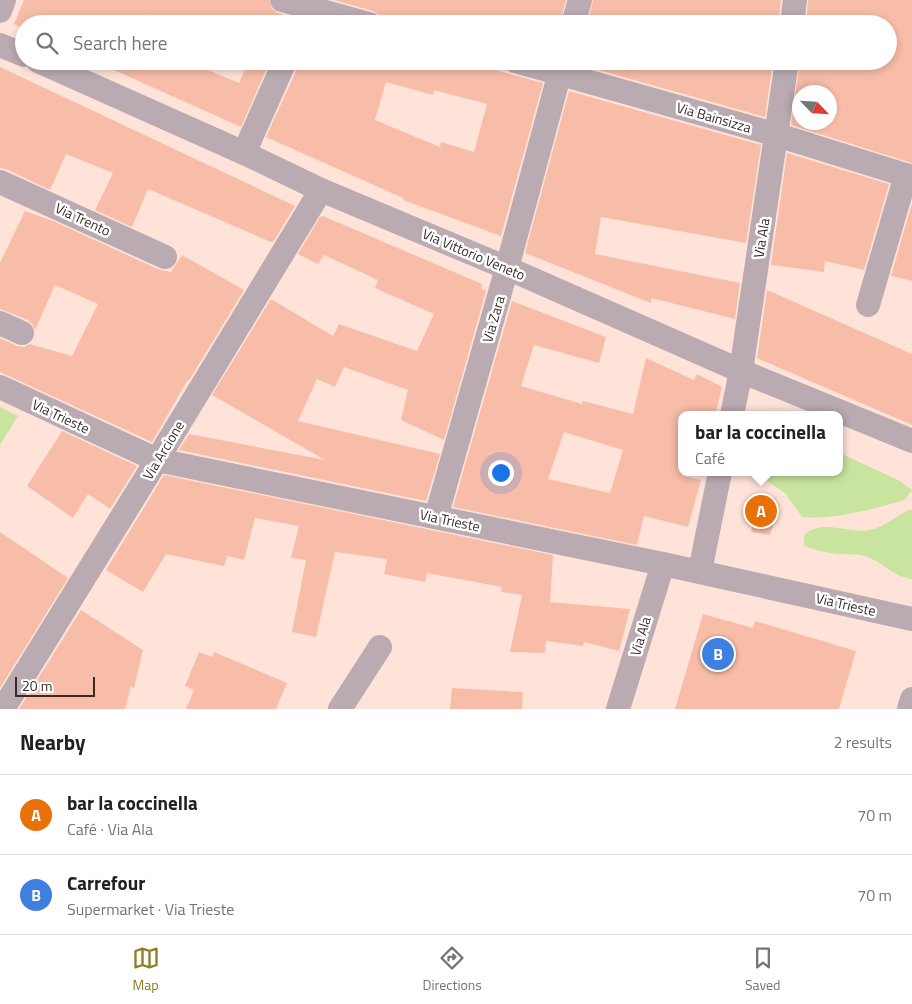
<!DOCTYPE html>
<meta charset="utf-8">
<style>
:root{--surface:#fff;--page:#f2f2f2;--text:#202124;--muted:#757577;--line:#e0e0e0;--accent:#8d7d23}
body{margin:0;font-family:"Titillium Web",sans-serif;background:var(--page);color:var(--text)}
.compass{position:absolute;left:792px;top:85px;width:45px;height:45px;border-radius:50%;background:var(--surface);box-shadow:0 2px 8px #0003;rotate:115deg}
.scale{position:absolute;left:15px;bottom:12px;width:80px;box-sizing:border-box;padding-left:5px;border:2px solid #382b26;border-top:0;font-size:14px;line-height:18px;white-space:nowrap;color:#382b26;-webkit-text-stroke:4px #fff;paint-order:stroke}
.you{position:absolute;left:500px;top:472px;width:18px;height:18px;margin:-12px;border:4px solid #fff;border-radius:50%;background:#1a73e8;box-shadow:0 0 0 8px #1a73e833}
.badge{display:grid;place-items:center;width:32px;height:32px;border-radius:50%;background:var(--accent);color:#fff;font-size:16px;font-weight:700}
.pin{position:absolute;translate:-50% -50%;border:2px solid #fff;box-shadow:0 1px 5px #0006}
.popup{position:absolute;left:678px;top:411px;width:165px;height:65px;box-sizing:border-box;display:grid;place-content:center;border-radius:10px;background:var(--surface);filter:drop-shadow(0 1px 4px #0005);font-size:16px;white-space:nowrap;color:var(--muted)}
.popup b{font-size:19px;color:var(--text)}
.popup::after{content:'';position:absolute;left:50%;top:100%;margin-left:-10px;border:10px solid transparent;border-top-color:var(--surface)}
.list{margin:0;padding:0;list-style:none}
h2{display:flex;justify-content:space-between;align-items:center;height:65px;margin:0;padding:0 20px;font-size:21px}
h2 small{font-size:16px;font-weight:400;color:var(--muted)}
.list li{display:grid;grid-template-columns:32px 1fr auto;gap:15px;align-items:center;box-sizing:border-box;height:80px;padding:0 20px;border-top:1px solid var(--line)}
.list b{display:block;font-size:19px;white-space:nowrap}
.list p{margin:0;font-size:16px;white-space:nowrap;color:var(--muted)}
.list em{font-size:16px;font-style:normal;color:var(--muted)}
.icon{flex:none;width:28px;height:28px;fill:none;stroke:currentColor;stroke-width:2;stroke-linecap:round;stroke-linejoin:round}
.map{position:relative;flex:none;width:912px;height:709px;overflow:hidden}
.search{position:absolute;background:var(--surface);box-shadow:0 2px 8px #0003;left:15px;right:15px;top:15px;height:55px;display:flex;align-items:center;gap:12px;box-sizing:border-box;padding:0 18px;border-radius:28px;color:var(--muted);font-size:19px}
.sheet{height:225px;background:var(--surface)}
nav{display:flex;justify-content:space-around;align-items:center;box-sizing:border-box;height:70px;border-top:1px solid var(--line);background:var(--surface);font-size:14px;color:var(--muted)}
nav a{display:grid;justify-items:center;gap:2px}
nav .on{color:var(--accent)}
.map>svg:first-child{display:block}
.green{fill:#c8e49e}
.building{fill:#f7bda8;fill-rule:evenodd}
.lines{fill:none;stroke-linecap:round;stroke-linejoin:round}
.street{stroke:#b9abb1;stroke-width:24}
.labels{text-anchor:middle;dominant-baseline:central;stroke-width:5;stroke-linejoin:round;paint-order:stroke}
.street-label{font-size:14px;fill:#382b26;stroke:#fff}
</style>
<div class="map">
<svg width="912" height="709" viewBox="0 0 912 709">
<rect width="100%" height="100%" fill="#ffe3d9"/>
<g class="green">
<path d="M0,407L18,416L0,445Z"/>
<path d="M840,453L900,481L912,490L905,500C876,508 831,521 802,517L785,493L767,481V472H840Z"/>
<path d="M909,510H912V578L911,579C890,575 883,562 865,556C856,554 847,554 838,554C826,553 815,550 804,546V535C821,518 849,534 870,530C884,527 896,516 909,510Z"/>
</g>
<g class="building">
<path d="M24,0H269L272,9L278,13L316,24H173L149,14L144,24H24V29L14,24Z"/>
<path d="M334,0H566L560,24H382L379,15L373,11Z"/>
<path d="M593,0H781L778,24H587Z"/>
<path d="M808,0H912V163L791,125L800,61H888V24H806ZM800,92H830V122H800Z"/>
<path d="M94,61H186L239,83L249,61H270L241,127Z"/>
<path d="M298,61H462L543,83L501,236L403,200V198L266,137L298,67ZM386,82L433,95L434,90L487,104L474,152L441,142L440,147L375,120Z"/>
<path d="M582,61H773L765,117L581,65Z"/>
<path d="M0,67L295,206L273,242H271L148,189L132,227L95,210L113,173L66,154L50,190L6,169L0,168Z"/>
<path d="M569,91L761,145L746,243L601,217L595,254L740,283L735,319L651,298V303L525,253Z"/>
<path d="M787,153L889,184L864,270L825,261L824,272L771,265Z"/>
<path d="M912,203V281L891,276Z"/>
<path d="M25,211L53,221L160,270L171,272L182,255L244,290L188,382L187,381L152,442L0,372V338L17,346L24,347L30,344L72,356L98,304L55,285L35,330L33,325L28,320L0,309V263Z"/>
<path d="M323,216L482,284L481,289L486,291L444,440L401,420L408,390L344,367L335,387L317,379L298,421L440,454L426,501L179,450L189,434L325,460L212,395L271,299L333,336L339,324L417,351L434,314L375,288L378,280L324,255L318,264L298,254L320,217Z"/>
<path d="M767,290L912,354V425L757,358Z"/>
<path d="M512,301L606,337L599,363L534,345L521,386L582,404L583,401L633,414L646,358L694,380L697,374L722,387L715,415H682V476L701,480L688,527L644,516L637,545L453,507ZM564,432L623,450L610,493L548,479Z"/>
<path d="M62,431L137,466L110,509L88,494L73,518L27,486Z"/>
<path d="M164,475L553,555L550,602L630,609L619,651L584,642L583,646L546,641L545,653L510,652L522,595L501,592L502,587L427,573L425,582L384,574L387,559L335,552L316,637L292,632L306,560L291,558L299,526L255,518L244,560L227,556L224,566L166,554L143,592L106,570Z"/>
<path d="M760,493L775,498L779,506L770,535L751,532Z"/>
<path d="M0,532L68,578L0,688Z"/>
<path d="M81,610L143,650L134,688L131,686L125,709H19Z"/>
<path d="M703,614L753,628L755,621L856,651L839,709H675Z"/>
<path d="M199,652L212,657L214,652L287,683L276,709H186L194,690L185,686Z"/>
<path d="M452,688L523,692L522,709H450Z"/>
</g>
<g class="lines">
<g class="street">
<path d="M282,0L369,24"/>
<path d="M0,11L4,0"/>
<path d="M573,24L580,0"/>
<path d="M792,24L795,0"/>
<path d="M0,45L24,55"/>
<path d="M38,61L244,153L321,190L507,268L741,371L912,441"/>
<path d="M515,61L777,135L912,177"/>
<path d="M244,153L285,61"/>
<path d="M0,182L165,257"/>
<path d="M868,305L906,175"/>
<path d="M0,323L22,333"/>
<path d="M0,387L157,460L663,564L912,619"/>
<path d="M732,415L741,371L787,61"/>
<path d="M436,517L507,268L563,61"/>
<path d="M700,571L720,472"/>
<path d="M3,709L157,460L321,190"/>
<path d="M340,709L380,647"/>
<path d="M618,709L663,564"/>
<path d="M909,709L912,699"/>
</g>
</g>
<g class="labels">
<g class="street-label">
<text transform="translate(714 117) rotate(16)">Via Bainsizza</text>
<text transform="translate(83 219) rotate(25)">Via Trento</text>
<text transform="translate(761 238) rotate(-81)">Via Ala</text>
<text transform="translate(474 254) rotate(23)">Via Vittorio Veneto</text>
<text transform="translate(493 319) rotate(-74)">Via Zara</text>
<text transform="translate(61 416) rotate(25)">Via Trieste</text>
<text transform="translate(163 450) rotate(-59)">Via Arcione</text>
<text transform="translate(450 520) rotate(12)">Via Trieste</text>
<text transform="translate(846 604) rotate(13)">Via Trieste</text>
<text transform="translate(640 636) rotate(-73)">Via Ala</text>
</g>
</g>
</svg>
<svg class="compass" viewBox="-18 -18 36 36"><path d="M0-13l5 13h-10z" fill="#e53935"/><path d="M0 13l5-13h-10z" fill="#757577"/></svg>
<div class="scale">20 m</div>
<div class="you"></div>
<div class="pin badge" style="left:761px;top:511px;background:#e8710a">A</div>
<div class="popup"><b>bar la coccinella</b>Café</div>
<div class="pin badge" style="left:718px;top:654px;background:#3f7fe0">B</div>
<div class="search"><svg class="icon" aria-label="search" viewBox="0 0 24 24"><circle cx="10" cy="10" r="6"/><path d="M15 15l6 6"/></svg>Search here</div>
</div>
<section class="sheet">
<h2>Nearby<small>2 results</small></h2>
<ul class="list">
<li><span class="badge" style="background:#e8710a">A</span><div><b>bar la coccinella</b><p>Café · Via Ala</p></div><em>70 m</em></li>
<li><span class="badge" style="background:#3f7fe0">B</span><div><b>Carrefour</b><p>Supermarket · Via Trieste</p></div><em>70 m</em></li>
</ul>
</section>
<nav>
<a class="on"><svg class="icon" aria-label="map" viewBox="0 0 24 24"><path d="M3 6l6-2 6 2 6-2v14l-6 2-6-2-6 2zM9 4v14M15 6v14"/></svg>Map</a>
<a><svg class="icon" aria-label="directions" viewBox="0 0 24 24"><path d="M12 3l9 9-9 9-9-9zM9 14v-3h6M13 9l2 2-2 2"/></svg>Directions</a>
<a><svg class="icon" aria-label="saved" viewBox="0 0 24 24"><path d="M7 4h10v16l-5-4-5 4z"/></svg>Saved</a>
</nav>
